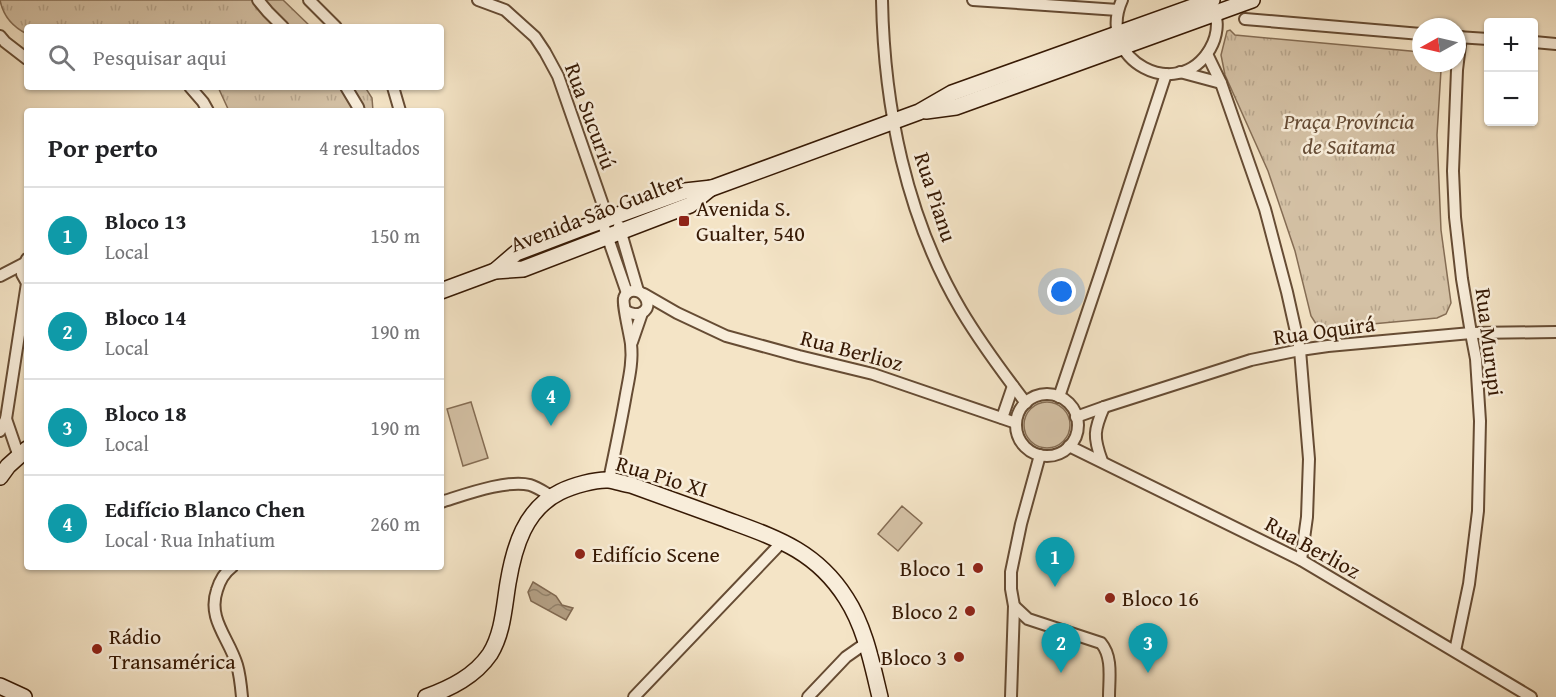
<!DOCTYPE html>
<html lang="pt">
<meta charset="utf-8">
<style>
:root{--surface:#fff;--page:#f2f2f2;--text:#202124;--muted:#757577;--line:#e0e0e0;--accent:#8f2418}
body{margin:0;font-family:"Gentium Book Plus",serif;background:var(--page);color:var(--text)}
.controls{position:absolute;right:18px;top:18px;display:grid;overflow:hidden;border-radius:6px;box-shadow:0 2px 4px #0004}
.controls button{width:54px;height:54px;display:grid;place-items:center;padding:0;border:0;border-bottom:2px solid var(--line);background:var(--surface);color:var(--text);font:30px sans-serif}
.compass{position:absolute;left:1412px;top:18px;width:54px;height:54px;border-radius:50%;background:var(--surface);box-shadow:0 2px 4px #0004;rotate:262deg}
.you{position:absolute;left:1062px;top:292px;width:21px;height:21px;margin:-15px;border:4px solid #fff;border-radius:50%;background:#1a73e8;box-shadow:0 0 0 9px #1a73e833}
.badge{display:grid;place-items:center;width:39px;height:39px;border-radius:50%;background:var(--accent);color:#fff;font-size:20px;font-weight:700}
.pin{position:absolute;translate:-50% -50px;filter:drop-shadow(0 2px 3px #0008)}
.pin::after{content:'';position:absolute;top:32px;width:21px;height:18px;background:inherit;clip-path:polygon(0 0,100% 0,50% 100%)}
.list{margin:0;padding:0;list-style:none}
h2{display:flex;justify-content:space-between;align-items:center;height:78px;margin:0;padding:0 24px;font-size:26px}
h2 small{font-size:20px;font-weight:400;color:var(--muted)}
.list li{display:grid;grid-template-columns:39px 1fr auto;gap:18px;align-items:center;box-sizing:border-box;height:96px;padding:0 24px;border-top:2px solid var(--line)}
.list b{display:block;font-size:22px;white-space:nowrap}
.list p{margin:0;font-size:20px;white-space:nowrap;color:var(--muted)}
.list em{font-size:20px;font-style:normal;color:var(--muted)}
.icon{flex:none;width:33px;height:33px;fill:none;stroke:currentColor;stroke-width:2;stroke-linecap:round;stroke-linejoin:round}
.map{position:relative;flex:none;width:1556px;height:697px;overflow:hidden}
.search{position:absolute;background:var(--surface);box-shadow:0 2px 4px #0004;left:24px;top:24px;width:420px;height:66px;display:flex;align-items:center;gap:15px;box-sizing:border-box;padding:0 21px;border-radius:6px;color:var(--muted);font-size:22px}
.panel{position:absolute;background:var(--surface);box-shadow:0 2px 4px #0004;left:24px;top:108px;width:420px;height:462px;border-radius:6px}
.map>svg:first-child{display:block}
.grass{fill:#d4c1a5;stroke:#856d54;stroke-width:1.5}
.park{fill:url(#park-tufts);stroke:#856d54;stroke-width:1.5}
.water{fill:url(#water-waves);stroke:#816951;stroke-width:1.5}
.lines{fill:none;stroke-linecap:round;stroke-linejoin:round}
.street-casing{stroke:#664c34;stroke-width:14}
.secondary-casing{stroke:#361904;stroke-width:18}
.street{stroke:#f8edda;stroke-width:10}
.secondary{stroke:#f8edda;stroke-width:15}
.poi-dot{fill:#8f2418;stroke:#f8edda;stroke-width:2}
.labels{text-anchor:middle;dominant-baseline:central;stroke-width:5;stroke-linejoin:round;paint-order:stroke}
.street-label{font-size:22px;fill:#361904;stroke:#f8edda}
.park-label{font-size:22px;font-style:italic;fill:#654b34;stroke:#f8edda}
.poi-label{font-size:22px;fill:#361904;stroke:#f8edda;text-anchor:start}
</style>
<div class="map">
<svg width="1556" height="697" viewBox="0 0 1556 697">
<defs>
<pattern id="park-tufts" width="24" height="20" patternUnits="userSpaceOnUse" patternTransform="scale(1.5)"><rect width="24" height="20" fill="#d4c1a5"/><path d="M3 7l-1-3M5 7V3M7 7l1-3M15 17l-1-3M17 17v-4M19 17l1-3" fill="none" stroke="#b7a58c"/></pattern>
<pattern id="water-waves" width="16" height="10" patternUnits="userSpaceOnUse" patternTransform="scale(1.5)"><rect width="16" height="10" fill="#b39f84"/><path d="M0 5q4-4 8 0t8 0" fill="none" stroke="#92816a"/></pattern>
</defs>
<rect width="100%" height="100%" fill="#f4e4c6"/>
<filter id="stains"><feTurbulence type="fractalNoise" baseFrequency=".00333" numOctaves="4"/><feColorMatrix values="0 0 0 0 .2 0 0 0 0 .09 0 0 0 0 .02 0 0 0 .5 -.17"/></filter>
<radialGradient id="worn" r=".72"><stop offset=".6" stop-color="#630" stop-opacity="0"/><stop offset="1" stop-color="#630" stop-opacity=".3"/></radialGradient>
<g class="grass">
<path d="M471,402L488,458L463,466L447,409Z"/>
<circle cx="1047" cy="425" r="23"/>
<path d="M902,506L922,523L898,551L878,534Z"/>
</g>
<g class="park">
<path d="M0,0H283L311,27H27V34C13,27 3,16 0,0Z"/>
<path d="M1230,30L1235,35L1421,52V63H1439L1441,70L1437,135L1441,230L1451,303L1446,314L1437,318L1339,327H1318L1311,316L1295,251L1268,171L1225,75L1221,55L1227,31Z"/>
<path d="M218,87H365L372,98L373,111H229Z"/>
</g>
<path class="water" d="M533,582L556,596L562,605L573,608L566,620L531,601L528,592Z"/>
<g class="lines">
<g class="street-casing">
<g id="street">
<path d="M258,0L268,12L283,27"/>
<path d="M309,0L336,27"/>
<path d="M478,0L505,10L535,37L545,52L558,76L604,208L602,221L627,293"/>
<path d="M882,0C884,106 906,217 961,310C980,342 1003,373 1026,403"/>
<path d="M973,0L1118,10"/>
<path d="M1122,0C1095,60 1178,104 1210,49C1217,37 1219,22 1214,8"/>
<path d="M1245,19L1421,34"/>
<path d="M0,36L5,42L27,59"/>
<path d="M1457,37L1488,39"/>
<path d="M1534,42L1556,44"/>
<path d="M1207,54L1221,83L1265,209L1287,292L1300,350L1309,459L1307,517L1301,560"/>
<path d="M1180,72L1221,83"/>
<path d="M190,87L203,102L208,111"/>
<path d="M346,87L358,107L359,111"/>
<path d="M393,87L400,111"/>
<path d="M619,226L638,291"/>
<path d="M0,276L23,264"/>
<path d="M644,294L677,313L726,336L799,356L873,374L1016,423"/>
<path d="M632,342L642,313"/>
<circle cx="1047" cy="425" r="31"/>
<path d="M1059,397L1102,269L1166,74"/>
<path d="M1076,417L1104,407L1251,360L1300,350L1328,346L1471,333L1556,332"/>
<path d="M1002,418L1013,386"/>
<path d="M6,419L17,451"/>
<path d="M0,431L6,419L27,283L22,274V269L27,259"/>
<path d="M1069,446L1301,560L1531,697"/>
<path d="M1102,461C1093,437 1094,430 1104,407"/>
<path d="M609,480C615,451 621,423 626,394C629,378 633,361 631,344C630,335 622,303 624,298C627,288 640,289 645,297C654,310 637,320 625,310"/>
<path d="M441,502C464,495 507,479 530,485C537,487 544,492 551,496"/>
<path d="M232,567C224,573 220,580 217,590C207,619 229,638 237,665C240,675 241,686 242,697"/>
<path d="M1014,606L1028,619L1101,643C1113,657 1109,679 1109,697"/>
<path d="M1455,651L1469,584L1478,511L1480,421L1476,359L1471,333L1462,279L1455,217L1453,171L1457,70L1461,37"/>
<path d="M634,697L783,541"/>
<path d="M808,697L846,657L866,643"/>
<path d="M1011,697L1014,606L1011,589V572L1021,524L1040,455"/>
</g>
</g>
<g class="secondary-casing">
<g id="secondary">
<path d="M926,111L956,107L1252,0"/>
<path d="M495,271L516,253L582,228L685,191L712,188L919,112L952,93L1212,0"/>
<path d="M441,291L495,271L523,269L690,205L711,188"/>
<path d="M0,477L8,466L27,449"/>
<path d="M0,686L24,697"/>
<path d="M426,697C451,688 475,676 490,654C503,633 504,607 508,583C514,547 525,509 560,492C572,486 596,479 609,480C616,481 624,484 631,485C662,496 692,507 722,518C773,537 815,549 846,598C865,627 872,664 880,697"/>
</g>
</g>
<use href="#street" class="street"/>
<use href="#secondary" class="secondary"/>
</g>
<g class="poi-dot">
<rect x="678" y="215" width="12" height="12" rx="3"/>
<circle cx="580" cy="554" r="6"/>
<circle cx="978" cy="568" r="6"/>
<circle cx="1110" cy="598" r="6"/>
<circle cx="970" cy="611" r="6"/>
<circle cx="97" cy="649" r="6"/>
<circle cx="959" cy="657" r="6"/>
</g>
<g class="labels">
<g class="street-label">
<text transform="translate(591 116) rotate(70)">Rua Sucuriú</text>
<text transform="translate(936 197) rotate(72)">Rua Pianu</text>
<text transform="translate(597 212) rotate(-21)">Avenida São Gualter</text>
<text transform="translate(1324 330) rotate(-8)">Rua Oquirá</text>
<text transform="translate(1490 342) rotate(83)">Rua Murupi</text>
<text transform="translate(852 350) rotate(15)">Rua Berlioz</text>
<text transform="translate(662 476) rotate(17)">Rua Pio XI</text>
<text transform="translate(1313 547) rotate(29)">Rua Berlioz</text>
</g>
<g class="park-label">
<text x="1349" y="121">Praça Província<tspan x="1349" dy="25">de Saitama</tspan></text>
</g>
<g class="poi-label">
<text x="696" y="208">Avenida S.<tspan x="696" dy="25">Gualter, 540</tspan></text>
<text x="592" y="554">Edifício Scene</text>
<text x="966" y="568" text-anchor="end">Bloco 1</text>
<text x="1122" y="598">Bloco 16</text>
<text x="958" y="611" text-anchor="end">Bloco 2</text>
<text x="109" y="636">Rádio<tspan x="109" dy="25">Transamérica</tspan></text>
<text x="947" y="657" text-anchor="end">Bloco 3</text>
</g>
</g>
<rect width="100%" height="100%" filter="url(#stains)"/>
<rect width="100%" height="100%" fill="url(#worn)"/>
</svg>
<div class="controls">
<button>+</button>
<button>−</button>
</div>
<svg class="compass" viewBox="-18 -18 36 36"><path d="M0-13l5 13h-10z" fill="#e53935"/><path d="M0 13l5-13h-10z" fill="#757577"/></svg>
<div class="you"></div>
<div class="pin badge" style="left:1055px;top:587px;background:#0f9aa8">1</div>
<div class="pin badge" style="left:1061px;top:673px;background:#0f9aa8">2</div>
<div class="pin badge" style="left:1148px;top:673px;background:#0f9aa8">3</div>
<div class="pin badge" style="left:551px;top:426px;background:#0f9aa8">4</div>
<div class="search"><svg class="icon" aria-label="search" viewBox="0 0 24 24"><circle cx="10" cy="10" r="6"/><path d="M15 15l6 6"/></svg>Pesquisar aqui</div>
<section class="panel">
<h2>Por perto<small>4 resultados</small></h2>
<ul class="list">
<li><span class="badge" style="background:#0f9aa8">1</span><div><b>Bloco 13</b><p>Local</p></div><em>150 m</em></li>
<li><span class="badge" style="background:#0f9aa8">2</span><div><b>Bloco 14</b><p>Local</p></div><em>190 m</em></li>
<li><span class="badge" style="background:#0f9aa8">3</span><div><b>Bloco 18</b><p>Local</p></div><em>190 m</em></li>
<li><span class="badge" style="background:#0f9aa8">4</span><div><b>Edifício Blanco Chen</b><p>Local · Rua Inhatium</p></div><em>260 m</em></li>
</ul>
</section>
</div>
